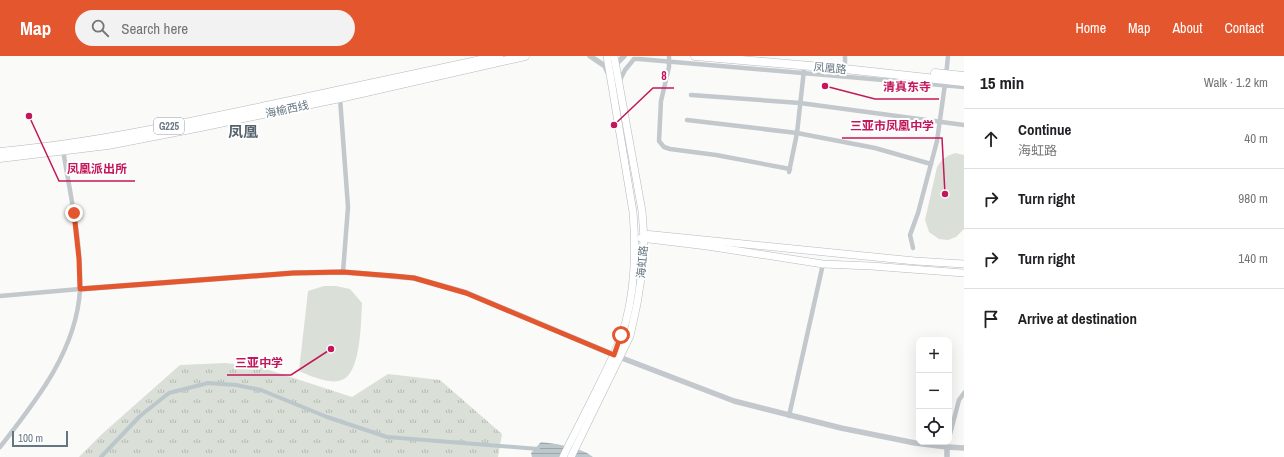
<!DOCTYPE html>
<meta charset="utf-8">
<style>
:root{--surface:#fff;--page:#f2f2f2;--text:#202124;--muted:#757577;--line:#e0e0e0;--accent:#e4572e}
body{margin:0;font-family:"Archivo Narrow","Noto Sans SC",sans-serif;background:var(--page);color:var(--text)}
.controls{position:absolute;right:12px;bottom:12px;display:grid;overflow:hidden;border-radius:8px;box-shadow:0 4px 16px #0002}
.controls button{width:36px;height:36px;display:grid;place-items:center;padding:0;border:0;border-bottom:1px solid var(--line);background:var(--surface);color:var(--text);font:20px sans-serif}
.scale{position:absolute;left:12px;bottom:10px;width:56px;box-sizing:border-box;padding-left:4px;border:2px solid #657683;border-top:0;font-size:11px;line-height:14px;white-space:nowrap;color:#657683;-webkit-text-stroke:3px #fff;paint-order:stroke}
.stop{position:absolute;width:12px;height:12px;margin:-9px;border:3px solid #e4572e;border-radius:50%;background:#fff}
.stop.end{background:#e4572e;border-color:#fff;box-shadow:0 1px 4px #0008}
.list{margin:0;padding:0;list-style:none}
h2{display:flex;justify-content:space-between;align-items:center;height:52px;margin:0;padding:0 16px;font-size:17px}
h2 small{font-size:13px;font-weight:400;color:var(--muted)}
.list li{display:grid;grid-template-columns:26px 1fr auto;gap:12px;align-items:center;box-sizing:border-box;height:60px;padding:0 16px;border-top:1px solid var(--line)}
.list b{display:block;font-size:15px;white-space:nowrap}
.list p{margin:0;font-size:13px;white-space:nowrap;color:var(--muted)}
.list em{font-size:13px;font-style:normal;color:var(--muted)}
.icon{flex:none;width:22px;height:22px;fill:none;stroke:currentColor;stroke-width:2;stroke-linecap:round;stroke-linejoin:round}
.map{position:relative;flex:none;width:964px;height:401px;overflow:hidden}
header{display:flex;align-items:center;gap:24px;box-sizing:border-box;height:56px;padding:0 20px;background:var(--accent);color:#fff}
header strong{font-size:19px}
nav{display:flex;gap:22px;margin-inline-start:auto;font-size:14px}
.search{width:280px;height:36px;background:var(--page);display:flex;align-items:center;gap:10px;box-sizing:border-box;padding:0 14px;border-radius:22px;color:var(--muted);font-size:15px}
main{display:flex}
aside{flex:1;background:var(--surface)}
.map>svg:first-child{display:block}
.grass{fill:url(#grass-tufts)}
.pitch{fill:#dadfd7}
.water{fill:url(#water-rules)}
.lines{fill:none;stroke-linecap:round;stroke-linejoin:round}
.canal{stroke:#bbc7cb;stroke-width:4}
.primary-casing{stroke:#b5babe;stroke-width:8}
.trunk-casing{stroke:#b4b9bd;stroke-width:9}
.minor{stroke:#c3c8cc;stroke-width:4.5}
.tertiary{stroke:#c3c8cc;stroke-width:5.5}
.primary{stroke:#fff;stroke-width:7}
.trunk{stroke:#fff;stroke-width:8}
.route{stroke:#e4572e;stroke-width:5}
.labels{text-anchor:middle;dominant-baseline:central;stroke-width:4;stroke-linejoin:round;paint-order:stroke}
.shield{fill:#fff;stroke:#939fa8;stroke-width:1}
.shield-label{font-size:10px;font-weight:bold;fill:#657683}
.street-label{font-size:11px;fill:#657683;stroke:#fff}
.district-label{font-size:15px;font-weight:bold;fill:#57646e;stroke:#fff}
.leader{fill:none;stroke:#c2185b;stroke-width:1.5}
.callout-dot{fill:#c2185b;stroke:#fff;stroke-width:1.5}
.callout-label{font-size:12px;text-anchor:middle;font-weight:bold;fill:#c2185b;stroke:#fff;stroke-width:4;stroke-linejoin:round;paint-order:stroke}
</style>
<header>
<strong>Map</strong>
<div class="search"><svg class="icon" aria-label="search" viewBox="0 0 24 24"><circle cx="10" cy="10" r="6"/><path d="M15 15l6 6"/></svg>Search here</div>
<nav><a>Home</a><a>Map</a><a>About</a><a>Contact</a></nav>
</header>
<main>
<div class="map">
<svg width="964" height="401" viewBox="0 0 964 401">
<defs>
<pattern id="grass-tufts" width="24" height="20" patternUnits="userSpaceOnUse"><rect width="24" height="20" fill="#dadfd7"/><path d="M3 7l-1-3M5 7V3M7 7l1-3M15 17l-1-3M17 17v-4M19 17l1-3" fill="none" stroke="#b4b9b4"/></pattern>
<pattern id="water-rules" width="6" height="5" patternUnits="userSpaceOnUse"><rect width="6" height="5" fill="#bbc7cb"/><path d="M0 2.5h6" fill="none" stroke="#9ca6aa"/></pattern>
</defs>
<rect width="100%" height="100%" fill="#fafaf8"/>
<path class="grass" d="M226,307L263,312L352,341L388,318L440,324L502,378L498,401H79L102,378L180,309Z"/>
<g class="pitch">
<path d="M955,97L964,99V173L956,181L948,184L939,183L929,176L925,164L937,111C942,103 946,100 955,97Z"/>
<path d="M324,230H336L350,233L362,247C361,264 361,314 344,323C331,330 311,320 299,315L308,235Z"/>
</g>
<path class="water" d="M541,386C556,388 581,391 593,401H532L531,397Z"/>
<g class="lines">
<path class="canal" d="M101,401L140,360L169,337L208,327L236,329L261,334L327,361L387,381L538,393"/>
<g class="primary-casing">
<g id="primary">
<path d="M644,178L915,205L964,208"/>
<path d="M641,182L707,190L823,208L871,210L964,217"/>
<path d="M563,401C575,376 588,352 600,327C610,307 620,287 626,265C635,230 636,192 633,156L607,0"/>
<path d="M571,401L630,280L637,248L642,216L644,182L642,155L614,0"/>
</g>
</g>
<g class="trunk-casing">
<g id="trunk">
<path d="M695,0L845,13L964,26"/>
<path d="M935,17L964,20"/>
<path d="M0,96C91,88 182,68 271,49C347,32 423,16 499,0"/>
<path d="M0,102L108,89L201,71L340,42L525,0"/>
</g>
</g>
<g class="minor">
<path d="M669,0V11L661,45L659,85L664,91L670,93L716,99L790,113"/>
<path d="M845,0V13"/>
<path d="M946,20L948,0"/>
<path d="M619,26L625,14L634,3H639L964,31"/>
<path d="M691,39L800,47L964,69"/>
<path d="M340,42L348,151L343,216"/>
<path d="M687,64L797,77L875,92L931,108"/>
<path d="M789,116L797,77L804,14"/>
<path d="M913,192L910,179L918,157L937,85L945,28"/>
<path d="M0,240L80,233"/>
<path d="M789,360L823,208"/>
<path d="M949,382L959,344L964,337"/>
<path d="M0,391C36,345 77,294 80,233C82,189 70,138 63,94"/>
</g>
<g class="tertiary">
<path d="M590,0L605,10L608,17"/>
<path d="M615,9L624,0"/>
<path d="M80,233L293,217L343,216L414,222L467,237L614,299L734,345L841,372L915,387L947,391V401"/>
<path d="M947,391L964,392"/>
</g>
<use href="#primary" class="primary"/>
<use href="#trunk" class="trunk"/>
</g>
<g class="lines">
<path class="route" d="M74,157L79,203L80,233L293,217L343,216L394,220L414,222L466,237L614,299L621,279"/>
</g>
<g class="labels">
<rect class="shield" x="154" y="62" width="30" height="16" rx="3"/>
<g class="shield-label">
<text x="169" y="70">G225</text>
</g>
<g class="street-label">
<text transform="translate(830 12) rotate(5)">凤凰路</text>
<text transform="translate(287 53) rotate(-12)">海榆西线</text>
<text transform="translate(642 206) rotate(-85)">海虹路</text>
</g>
<g class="district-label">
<text x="243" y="75">凤凰</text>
</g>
</g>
<path class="leader" d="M614 69L653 32H674M825 30L875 43H939M945 138L942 82H842M29 60L59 125H135M331 293L291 319H227"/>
<g class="callout-dot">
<circle cx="614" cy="69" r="4"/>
<circle cx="825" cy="30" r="4"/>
<circle cx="945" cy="138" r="4"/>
<circle cx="29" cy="60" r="4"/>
<circle cx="331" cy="293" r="4"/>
</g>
<g class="callout-label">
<text x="664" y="24">8</text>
<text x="907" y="35">清真东寺</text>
<text x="892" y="74">三亚市凤凰中学</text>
<text x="97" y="117">凤凰派出所</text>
<text x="259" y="311">三亚中学</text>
</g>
</svg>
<div class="controls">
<button>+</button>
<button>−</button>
<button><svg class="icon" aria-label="locate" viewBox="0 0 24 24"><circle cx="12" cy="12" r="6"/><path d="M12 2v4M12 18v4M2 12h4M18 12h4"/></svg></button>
</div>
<div class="scale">100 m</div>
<div class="stop" style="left:621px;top:279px"></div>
<div class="stop end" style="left:74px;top:157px"></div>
</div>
<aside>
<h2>15 min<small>Walk · 1.2 km</small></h2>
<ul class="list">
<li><svg class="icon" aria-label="ahead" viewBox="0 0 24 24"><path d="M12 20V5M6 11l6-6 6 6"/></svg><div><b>Continue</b><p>海虹路</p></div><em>40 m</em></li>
<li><svg class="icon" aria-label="right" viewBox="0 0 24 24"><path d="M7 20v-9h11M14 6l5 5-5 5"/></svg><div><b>Turn right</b></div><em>980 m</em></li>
<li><svg class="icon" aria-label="right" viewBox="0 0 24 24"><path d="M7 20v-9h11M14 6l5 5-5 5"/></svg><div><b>Turn right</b></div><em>140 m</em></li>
<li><svg class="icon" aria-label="arrive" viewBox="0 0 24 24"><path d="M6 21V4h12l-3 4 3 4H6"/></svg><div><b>Arrive at destination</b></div></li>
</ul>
</aside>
</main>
